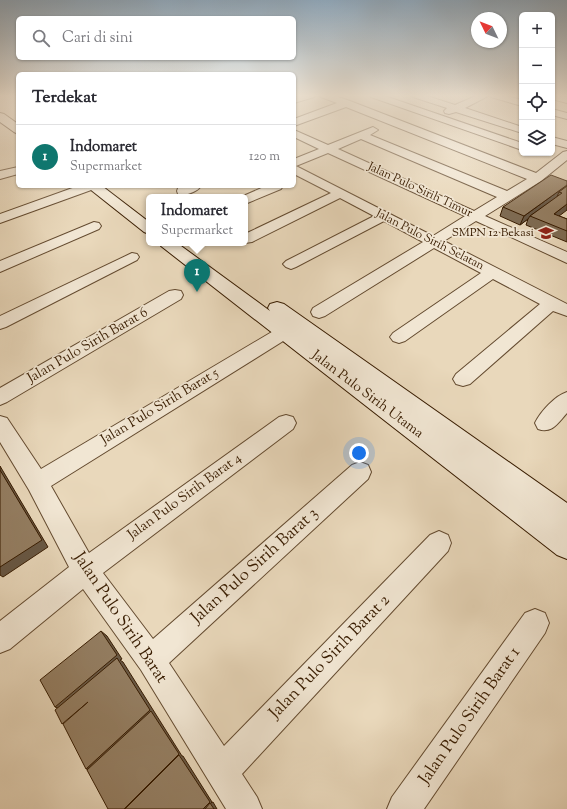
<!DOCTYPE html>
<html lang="id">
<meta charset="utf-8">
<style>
:root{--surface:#fff;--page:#f2f2f3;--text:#2b2b33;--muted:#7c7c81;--line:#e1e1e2;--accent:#0f766e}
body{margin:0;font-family:"Sorts Mill Goudy",serif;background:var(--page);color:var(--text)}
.controls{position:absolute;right:12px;top:12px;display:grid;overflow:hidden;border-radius:6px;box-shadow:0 1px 3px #0004}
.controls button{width:36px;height:36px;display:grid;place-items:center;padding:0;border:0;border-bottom:1px solid var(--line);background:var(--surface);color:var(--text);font:20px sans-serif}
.compass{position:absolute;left:471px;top:12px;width:36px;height:36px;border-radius:50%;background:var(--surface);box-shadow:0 1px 3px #0004;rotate:313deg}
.you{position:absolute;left:359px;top:453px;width:14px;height:14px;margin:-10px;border:3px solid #fff;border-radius:50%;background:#1a73e8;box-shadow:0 0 0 6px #1a73e833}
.badge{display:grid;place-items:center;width:26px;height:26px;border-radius:50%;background:var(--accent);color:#fff;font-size:13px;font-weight:700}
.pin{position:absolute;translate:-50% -33px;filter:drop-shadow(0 1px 2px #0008)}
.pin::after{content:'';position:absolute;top:21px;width:14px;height:12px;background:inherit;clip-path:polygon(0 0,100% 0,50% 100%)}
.popup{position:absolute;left:146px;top:194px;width:102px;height:52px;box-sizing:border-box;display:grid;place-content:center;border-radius:6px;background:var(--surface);filter:drop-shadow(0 1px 3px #0005);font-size:13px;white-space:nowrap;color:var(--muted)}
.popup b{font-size:15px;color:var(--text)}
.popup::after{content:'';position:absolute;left:50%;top:100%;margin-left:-8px;border:8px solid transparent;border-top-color:var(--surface)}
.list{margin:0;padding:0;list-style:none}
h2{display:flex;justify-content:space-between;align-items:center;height:52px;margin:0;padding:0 16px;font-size:17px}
h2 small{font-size:13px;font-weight:400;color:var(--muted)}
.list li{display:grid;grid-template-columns:26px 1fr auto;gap:12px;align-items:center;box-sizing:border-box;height:64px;padding:0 16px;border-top:1px solid var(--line)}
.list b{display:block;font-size:15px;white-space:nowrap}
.list p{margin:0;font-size:13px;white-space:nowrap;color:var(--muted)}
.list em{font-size:13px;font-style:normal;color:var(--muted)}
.icon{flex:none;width:22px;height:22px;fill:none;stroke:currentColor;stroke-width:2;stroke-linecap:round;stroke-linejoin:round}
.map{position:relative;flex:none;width:567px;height:809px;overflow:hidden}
.search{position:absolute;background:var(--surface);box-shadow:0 1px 3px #0004;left:16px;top:16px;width:280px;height:44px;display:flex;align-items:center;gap:10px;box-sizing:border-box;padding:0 14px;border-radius:6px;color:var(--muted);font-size:15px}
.panel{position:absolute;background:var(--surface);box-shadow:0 1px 3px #0004;left:16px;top:72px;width:280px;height:116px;border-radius:6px}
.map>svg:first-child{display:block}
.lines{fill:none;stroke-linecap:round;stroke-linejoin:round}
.street-casing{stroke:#644b30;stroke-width:2}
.secondary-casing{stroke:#381c01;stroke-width:2}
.street{fill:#f1e6d3;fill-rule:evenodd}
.secondary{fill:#f1e6d3;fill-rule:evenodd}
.wall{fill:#7f6c54;stroke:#381c01}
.shaded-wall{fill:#685845;stroke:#381c01}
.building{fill:#947e62;stroke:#381c01}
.labels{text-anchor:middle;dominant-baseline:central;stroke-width:3.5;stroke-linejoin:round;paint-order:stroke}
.far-street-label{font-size:12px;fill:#381c01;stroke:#f1e6d3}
.far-poi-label{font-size:12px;fill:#381c01;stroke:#f1e6d3;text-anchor:end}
.street-label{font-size:14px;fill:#381c01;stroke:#f1e6d3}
.near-street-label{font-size:17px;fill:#381c01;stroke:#f1e6d3}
</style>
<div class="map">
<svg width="567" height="809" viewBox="0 0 567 809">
<rect width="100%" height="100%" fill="#e9d8bb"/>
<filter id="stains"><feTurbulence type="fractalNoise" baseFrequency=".005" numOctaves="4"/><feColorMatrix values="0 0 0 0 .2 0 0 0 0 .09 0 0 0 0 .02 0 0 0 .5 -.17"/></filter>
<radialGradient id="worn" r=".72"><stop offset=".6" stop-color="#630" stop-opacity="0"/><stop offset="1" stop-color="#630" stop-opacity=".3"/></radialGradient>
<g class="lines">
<g class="street-casing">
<g id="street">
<path d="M302,95H316L314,97L294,103V97Z"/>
<path d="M319,95H332L350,101L536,173L563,152L567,151V160L541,181L485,216L567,252V263L476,221L444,241L567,304V316L553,311L470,384L463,386L456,384L453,379L456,374L540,304L493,279L405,341L399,343L393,341L390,337L393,333L481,273L434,248L325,316L319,318L313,316L311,312L313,308L423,242L384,221L296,267L291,269L286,267L283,264L286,261L374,216L340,198L252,242L245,243V234L331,193L294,174V159L319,149L294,137V130L328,145L373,127L378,130L370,135L507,191L527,179L346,107L294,126V119L337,103L321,97ZM361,139L497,197L474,211L338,149ZM328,153L465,216L433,236L296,166Z"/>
<path d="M369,95H382L522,143V150L371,97Z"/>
<path d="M411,95H424L455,105L478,95H503L522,100V106L491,97L490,95L465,108L522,127V133L456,112L449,114L445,113L444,111L447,108L413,97Z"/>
<path d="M552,95L567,97V103L552,99Z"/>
<path d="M552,109L567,113V119L552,115Z"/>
<path d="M552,137L567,141V148L552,144Z"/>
<path d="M18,167V174L0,179V171Z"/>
<path d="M78,186H96L94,189L0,223V214Z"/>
<path d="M184,186H201C197,192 186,196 178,194L177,191L178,188Z"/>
<path d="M266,186H283L281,189L245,204V197H241Z"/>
<path d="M94,222L99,223L101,226L99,229L0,272V261Z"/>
<path d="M132,253L137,254L139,257L137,260L6,327L0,329V316Z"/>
<path d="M175,290L181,291L183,295L181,299L7,402L0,405V388L169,291Z"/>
<path d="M298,318L304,320L307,324L304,328L51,486L89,553L279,417L286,415L293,417L296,423L293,429L103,573L153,639L352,465L360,462L368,465L371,472L368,479L169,663L224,746L430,535L439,531L448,535L451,543L448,551L242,774L257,797L262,809H226L141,670L83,589L10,649L0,653V621L69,567L29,490L0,442V416L7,418L41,469L292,320Z"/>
<path d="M567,392V413C558,423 552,434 538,429L535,423C541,411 555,396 567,392Z"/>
<path d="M535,609L545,613L549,623L545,633L424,809H387L392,797L525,613Z"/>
</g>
</g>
<g class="secondary-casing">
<g id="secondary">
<path d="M0,113L4,114L18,124V134L14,132L0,122Z"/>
<path d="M86,186H102L149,222V234L144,232Z"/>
<path d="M159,243H177L270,311L268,308L270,304L277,302L284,304L567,503V559L557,555L161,246Z"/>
</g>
</g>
<use href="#street" class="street"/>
<use href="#secondary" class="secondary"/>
</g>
<path class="wall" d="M567,181L559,216L567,219V242L526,225L528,219L520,225L500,216L503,207Z"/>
<g class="shaded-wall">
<path d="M567,185V190L562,193L559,192L556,199L530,216L528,219L520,225L524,216Z"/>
<path d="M567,204V210L550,223L554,214Z"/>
<path d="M0,466L48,547L3,577L0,575Z"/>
<path d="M101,631L107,636L122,659L120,660L123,662L182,756H183L212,802L211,803L213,802L217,809H124L94,770L86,769L150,710H63L55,707Z"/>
</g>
<g class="building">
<path d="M551,175L567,181V185L524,216L503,207Z"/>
<path d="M567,186V204L554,214L567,219V231L530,216L562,193L559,192Z"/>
<path d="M0,470L42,540L0,567Z"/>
<path d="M101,631L117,655L55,707L40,680Z"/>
<path d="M117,658L150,710L86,769L63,724L88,702L62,724L55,710Z"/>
<path d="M151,711L179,754L124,809H108L87,770Z"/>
<path d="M179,755L210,802L203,809H125Z"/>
<path d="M210,803L214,809H205Z"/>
</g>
<linearGradient id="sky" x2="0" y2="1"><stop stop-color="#90a9bd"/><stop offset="0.46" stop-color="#f5ede0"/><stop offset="1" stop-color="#f5ede0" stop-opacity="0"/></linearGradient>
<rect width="567" height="208" fill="url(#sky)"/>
<defs>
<g id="school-bare" transform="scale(1.2)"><path d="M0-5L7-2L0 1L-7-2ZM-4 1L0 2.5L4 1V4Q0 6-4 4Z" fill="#8f2418" stroke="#f1e6d3" stroke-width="2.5" paint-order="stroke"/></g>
</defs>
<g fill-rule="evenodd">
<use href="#school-bare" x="546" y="233"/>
</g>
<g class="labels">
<g class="far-street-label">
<text transform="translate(420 190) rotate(25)">Jalan Pulo Sirih Timur</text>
<text transform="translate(430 240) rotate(27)">Jalan Pulo Sirih Selatan</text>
</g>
<g class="far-poi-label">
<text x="534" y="233">SMPN 12 Bekasi</text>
</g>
<g class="street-label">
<text transform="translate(88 346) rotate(-30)">Jalan Pulo Sirih Barat 6</text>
<text transform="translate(367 395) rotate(37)">Jalan Pulo Sirih Utama</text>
<text transform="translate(160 407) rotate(-31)">Jalan Pulo Sirih Barat 5</text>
<text transform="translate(185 497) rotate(-36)">Jalan Pulo Sirih Barat 4</text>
</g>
<g class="near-street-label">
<text transform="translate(255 566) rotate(-42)">Jalan Pulo Sirih Barat 3</text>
<text transform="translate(120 618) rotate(56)">Jalan Pulo Sirih Barat</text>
<text transform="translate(330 657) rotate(-46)">Jalan Pulo Sirih Barat 2</text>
<text transform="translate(470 716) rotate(-55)">Jalan Pulo Sirih Barat 1</text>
</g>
</g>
<rect width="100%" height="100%" filter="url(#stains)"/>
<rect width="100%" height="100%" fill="url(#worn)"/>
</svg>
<div class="controls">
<button>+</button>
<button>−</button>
<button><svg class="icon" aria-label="locate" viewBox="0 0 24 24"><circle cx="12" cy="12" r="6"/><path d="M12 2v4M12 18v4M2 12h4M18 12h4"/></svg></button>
<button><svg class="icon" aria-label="layers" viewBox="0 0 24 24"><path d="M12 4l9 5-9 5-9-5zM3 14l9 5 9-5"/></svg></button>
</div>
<svg class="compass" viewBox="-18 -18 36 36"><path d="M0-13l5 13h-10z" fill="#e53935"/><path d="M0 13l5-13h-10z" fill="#7c7c81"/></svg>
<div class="you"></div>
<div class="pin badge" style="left:197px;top:292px">1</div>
<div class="popup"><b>Indomaret</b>Supermarket</div>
<div class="search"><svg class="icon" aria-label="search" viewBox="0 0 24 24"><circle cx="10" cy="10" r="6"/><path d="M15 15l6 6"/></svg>Cari di sini</div>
<section class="panel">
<h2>Terdekat<small></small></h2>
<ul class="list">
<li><span class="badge">1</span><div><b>Indomaret</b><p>Supermarket</p></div><em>120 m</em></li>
</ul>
</section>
</div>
